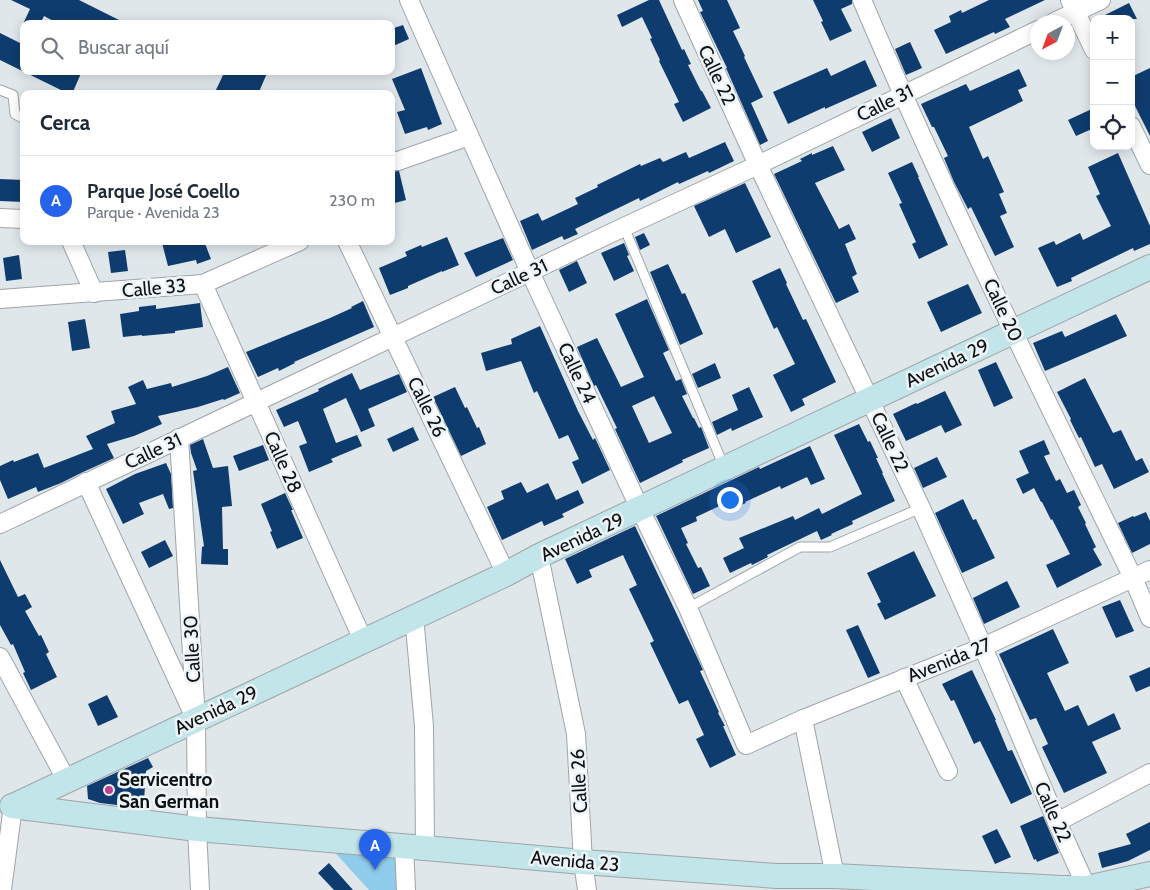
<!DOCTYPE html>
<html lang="es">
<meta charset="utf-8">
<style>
:root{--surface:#fff;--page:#f2f2f3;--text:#1f2937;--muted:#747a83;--line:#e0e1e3;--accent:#2563eb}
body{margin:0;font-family:Cabin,sans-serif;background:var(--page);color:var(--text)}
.controls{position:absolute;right:15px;top:15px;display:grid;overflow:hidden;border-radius:10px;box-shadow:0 2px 12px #0003}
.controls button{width:45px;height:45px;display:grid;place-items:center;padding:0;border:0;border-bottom:1px solid var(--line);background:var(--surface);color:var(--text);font:25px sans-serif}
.compass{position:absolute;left:1030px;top:15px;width:45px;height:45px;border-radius:50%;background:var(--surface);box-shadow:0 2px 12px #0003;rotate:221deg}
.you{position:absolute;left:729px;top:499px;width:18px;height:18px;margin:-12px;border:4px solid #fff;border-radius:50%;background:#1a73e8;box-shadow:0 0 0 8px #1a73e833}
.badge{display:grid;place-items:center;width:32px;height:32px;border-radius:50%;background:var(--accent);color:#fff;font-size:16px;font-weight:700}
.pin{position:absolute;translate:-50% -41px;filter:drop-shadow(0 1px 2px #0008)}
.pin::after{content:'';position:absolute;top:26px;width:18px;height:15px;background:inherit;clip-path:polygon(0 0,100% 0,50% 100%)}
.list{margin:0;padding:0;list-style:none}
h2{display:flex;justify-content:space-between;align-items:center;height:65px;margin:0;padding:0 20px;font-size:21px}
h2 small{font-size:16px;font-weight:400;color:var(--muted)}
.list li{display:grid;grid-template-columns:32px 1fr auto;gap:15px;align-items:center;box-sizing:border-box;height:90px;padding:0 20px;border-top:1px solid var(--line)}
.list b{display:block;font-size:19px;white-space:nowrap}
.list p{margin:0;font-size:16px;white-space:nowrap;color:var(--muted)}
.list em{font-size:16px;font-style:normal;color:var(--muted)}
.icon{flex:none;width:28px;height:28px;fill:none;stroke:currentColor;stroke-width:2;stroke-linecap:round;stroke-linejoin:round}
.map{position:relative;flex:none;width:1150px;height:890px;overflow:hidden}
.search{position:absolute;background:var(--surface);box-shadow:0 2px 12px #0003;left:20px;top:20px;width:375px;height:55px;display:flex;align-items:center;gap:12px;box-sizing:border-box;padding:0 18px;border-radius:10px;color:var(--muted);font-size:19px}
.panel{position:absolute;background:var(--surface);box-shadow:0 2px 12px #0003;left:20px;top:90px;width:375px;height:155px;border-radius:10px}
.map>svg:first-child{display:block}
.green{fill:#8fcbea}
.building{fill:#0f3c6e;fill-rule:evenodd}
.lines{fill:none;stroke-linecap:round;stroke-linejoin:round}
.lane-casing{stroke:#9ea4a8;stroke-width:11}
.street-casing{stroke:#9ea4a8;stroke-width:20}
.secondary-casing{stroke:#9ea4a8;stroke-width:26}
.lane{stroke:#fff;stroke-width:9}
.street{stroke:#fff;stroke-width:18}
.secondary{stroke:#c1e5e9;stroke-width:24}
.poi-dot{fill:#c0418c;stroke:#edf4f8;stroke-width:2}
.labels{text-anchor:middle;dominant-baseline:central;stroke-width:5;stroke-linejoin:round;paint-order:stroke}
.street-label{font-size:19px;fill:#0f1113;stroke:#edf4f8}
.poi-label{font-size:19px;font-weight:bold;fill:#0f1113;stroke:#edf4f8;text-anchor:start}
</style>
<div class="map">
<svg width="1150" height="890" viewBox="0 0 1150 890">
<rect width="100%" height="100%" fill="#e0e7eb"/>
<path class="green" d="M330,847L399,850L398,890H369Z"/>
<g class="building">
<path d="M11,0H79L127,24H59L44,16L40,24H23L30,9Z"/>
<path d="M649,0H659L682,50L684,49L691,64L688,65L701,91H702L711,108L683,122L674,104L679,102L659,61L660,60L650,39L652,38L642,17L622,27L617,15Z"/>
<path d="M698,0H727L740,28L733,31L745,56L744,57L763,97L751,103L768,141L760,145L726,68H727L700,12L703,11Z"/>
<path d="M813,0H852V4L841,9L852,31L830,41L821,22L823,21Z"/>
<path d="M989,0H1045L1005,19L1010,27L995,34L994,32L946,54L934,30L951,22L949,16L961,10L962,13Z"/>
<path d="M1129,3L1137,19H1097Z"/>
<path d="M403,25L409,39L391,47V29Z"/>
<path d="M0,33L24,45V71H82L72,94H69L0,60Z"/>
<path d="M910,42L922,68L906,75L895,49Z"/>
<path d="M865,60L877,86L825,109V107L788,124L773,92L827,68L831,76Z"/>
<path d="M421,68L442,124L428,130L427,127L405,134L397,112L405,110L392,79Z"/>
<path d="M1150,68V136L1131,98V77Z"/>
<path d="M1019,69L1027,86L1018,90L1023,101L969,127L983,159L988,156L1004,192L999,194L1007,213L1000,216L1014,247L995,256L971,207L968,209L954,182L944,158L948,156L934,127H932L921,104L966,84L970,91Z"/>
<path d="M225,71H268L258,94H214Z"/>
<path d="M1094,108V128L1076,136L1068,120Z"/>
<path d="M891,118L900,138L872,152L862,132Z"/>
<path d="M725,142L734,161L709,173L708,171L679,184L678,182L640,201L639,198L575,229L578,234L564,240L562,236L532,250L520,221L538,213L542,221L578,204L575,198L598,187L597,185L640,164L641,166L660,158L663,162L686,152L689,158Z"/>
<path d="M833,146L845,170L815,183L839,229L849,224L856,239L845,244L857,274L852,277L859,292L836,303L774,174L802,161L800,159L812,153V155Z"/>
<path d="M1118,153L1150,226V244L1134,251L1133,248L1071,278L1072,281L1057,287L1038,248L1054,241L1056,245L1080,233L1083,240L1111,226L1096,196L1100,194L1088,167Z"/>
<path d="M912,162L919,177H918L948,245L919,259L912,244L916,242L899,204L902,203L888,173Z"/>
<path d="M399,171L406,200L391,204V172Z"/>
<path d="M0,179L24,180V202L0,201Z"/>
<path d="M745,183L771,237L736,253L725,229L709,237L694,206Z"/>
<path d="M644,233L650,245L640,250L635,237Z"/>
<path d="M447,237L459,265L442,272V271L408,286V288L390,295L379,268L407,256L405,252L421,245L422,247Z"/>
<path d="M503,238L513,260L476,277L464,253Z"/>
<path d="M172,241H204L211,259L197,264L196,260L168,266L162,243Z"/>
<path d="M624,243L629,255L627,256L634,271L614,281L601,253Z"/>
<path d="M125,250L128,271L111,273L108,252Z"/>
<path d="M19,255L22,279L6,281L3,258Z"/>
<path d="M577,261L587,283L569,292L559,270Z"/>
<path d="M668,264L682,294L685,293L703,334L680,345L650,272Z"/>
<path d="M780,268L787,283L786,284L803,320L806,319L836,382L802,399L805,405L791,412L773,375L795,364L777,327L774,329L752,281Z"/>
<path d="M968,284L982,313L941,332L927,302Z"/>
<path d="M647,299L669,350L663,353L676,381L681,379L687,394L682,396L693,418H694L699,428L701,427L709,448L682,460L683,462L640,483L615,429L617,428L596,385L594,386L577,347L597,338L621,387L644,377L615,314ZM654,396L672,433L649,443L632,406Z"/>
<path d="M363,301L374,327L294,362L295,363L279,371L278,368L258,377L246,352L330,318L352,308L351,307Z"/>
<path d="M200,303L203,327L175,331V333L142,336V335L123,337L120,314L139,311V307L156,305V309Z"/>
<path d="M1116,314L1127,336L1045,371L1033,343L1062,331L1065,337Z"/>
<path d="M85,319L90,348L72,351L68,322Z"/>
<path d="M540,326L578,411L593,440L595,438L610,470L582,484L572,462L579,459L568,435L559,439L537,391L534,393L521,361L486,371L481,353L512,344L511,339Z"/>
<path d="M996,362L1013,398L994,407L978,370Z"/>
<path d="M715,363L721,378L698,388L692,374Z"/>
<path d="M228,367L240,393L224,400L223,399L198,407L158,416L162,424L134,436L107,444L114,458L81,473L61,483L38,492L36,487L8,499L0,480V466L13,460L14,462L38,453L44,468L93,449L86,436L115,423L111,411L136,404L128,387L143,380L147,389L171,383L172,387L207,376Z"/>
<path d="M352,373L360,390L399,374L407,392L368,409L375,426L361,432L346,398L323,409L336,443L357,435L362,446L331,459L333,462L309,472L299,446L307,443L298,421L284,427L276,410L319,391L318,389Z"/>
<path d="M1085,378L1113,433L1121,430L1136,461L1142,458L1149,472L1114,489L1102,464L1095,467L1081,437L1079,438L1070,420L1071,419L1057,392Z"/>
<path d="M455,387L465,408L467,407L477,428L479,427L486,444L461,456L433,397Z"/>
<path d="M749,387L763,417L732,431L731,428L717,435L712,422L738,410L732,395Z"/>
<path d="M945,391L962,425L945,433L941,425L906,441L893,414L916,403L917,404Z"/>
<path d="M859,424L868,442L870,441L878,458H876L883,473H882L895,501L852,521L853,524L831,534L832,535L821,540L817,531L767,555L768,557L752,565L751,563L730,573L723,558L744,548L739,538L793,516L795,520L819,508L822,514L862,494L834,435Z"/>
<path d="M413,427L419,440L393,452L387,439Z"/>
<path d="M203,439L213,468L228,466L232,506L222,507L223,549H228V565L201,564L202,547L204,546L193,471L197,470L191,453L190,445Z"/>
<path d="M1044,440L1050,454L1044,456L1056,481L1060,479L1067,493L1074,490L1081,505L1078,507L1086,523L1085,524L1096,547L1093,549L1102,565L1057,588L1046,565L1070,554L1052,519L1051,520L1042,502H1041L1034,488L1023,494L1016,479L1029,473L1019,451Z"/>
<path d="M263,445L269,460L239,471L233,456Z"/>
<path d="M810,446L825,479L811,485L807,477L781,489L780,486L745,502L746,503L732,509L728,502L696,517L697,521L681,528L688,543L686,544L698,568L701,567L710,586L693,594L656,516L759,467L760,469Z"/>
<path d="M937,457L947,477L923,488L914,468Z"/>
<path d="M166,463L171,474L173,508L169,509L163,494L139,503L144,514L123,524L106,489L135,474Z"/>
<path d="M521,482L527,493L548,483L556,500L578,490L584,503L562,514L564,517L544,526L542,521L502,540L487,507L504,499L501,491Z"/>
<path d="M285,493L293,510H291L303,538L277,549L270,532L272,531L261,504Z"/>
<path d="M963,499L973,520L976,519L995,558L962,573L935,513Z"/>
<path d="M1146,512L1150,521V544L1132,553L1118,523L1133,516L1134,517Z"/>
<path d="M635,526L697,657L703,670L700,671L719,712L718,713L725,726H723L736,755L710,768L696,739L704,735L688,700L679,704L650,643L654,641L629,589L637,585L623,555L589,570L592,577L577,584L565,559Z"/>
<path d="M165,540L173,556L149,568L141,552Z"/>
<path d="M914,551L936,596L885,620L877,604L881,602L867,573Z"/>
<path d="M0,560L18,597L25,594L32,607L25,611L39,636L41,635L49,652L46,654L57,677L31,690L23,673L25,672L13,644L11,645L0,625Z"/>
<path d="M1007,581L1020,607L984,624L973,598Z"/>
<path d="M1120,600L1134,631L1116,638L1102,607Z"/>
<path d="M858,625L880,673L868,678L846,630Z"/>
<path d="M1053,629L1069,663L1047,673L1065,711L1078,705L1088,726L1114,713L1121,729L1092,742L1107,773L1064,793L1042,747L1048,744L1036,718L1030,720L999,654Z"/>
<path d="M1150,667V686L1136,692L1129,676Z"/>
<path d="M972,670L996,720H995L1008,751L1012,750L1032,794L1011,804L980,741L974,744L954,700L951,701L942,684Z"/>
<path d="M107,695L118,717L98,726L88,704Z"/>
<path d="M148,758L153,767L146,771L144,801L117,799V805L100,803L88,799L87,786Z"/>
<path d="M1043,816L1059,853L1037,862L1036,859L1034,860L1020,826Z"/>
<path d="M1150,822V850L1128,861L1102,868L1098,853L1131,844L1126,834Z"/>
<path d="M997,829L1011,857L995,864L982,836Z"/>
<path d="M329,863L353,890H334L318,873Z"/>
</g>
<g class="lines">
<g class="lane-casing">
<g id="lane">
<path d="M0,90L13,95L15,114L24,119"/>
<path d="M624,227L724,467"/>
<path d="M688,608L800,547H830L921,508"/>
</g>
</g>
<g class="street-casing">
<g id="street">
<path d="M409,0L530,272L640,509L688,608L746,745L803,719L983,647L1150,570"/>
<path d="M683,0L758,165L921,508L983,647L1057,822L1087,888"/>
<path d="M862,0C945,196 1040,387 1133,578L1150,618"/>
<path d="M1070,0L1094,50"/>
<path d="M1054,22L1101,0"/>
<path d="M1131,126L1150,165"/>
<path d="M391,161H398L469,136"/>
<path d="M0,218L24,219"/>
<path d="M71,241L94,293"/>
<path d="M347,241L506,574"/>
<path d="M203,284L363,640"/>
<path d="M0,299L203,284L300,241"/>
<path d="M179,438L196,720L197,829L200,890"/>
<path d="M86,482L192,711"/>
<path d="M0,524L624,227L758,165L1038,30"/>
<path d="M539,556L576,734L583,862L587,890"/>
<path d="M414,616L424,726L425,848"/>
<path d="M0,657L67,781"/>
<path d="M904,678L948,771"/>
<path d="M803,719L835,876"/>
<path d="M1057,822L1150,773"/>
<path d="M404,846L406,890"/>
<path d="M2,890L13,806"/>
</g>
</g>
<g class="secondary-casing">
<g id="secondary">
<path d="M12,806L197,829L425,848L583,862L777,876H835L1062,888H1087L1150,874"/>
<path d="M13,806L506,574L539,556L1150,267"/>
</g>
</g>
<use href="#lane" class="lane"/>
<use href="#street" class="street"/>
<use href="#secondary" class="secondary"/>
</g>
<circle class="poi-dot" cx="109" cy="790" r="5"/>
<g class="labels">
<g class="street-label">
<text transform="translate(717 75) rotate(65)">Calle 22</text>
<text transform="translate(885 103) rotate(-26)">Calle 31</text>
<text transform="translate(519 277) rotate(-25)">Calle 31</text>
<text transform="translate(154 288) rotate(-5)">Calle 33</text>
<text transform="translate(1003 310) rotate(65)">Calle 20</text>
<text transform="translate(947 363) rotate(-25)">Avenida 29</text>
<text transform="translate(577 373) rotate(65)">Calle 24</text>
<text transform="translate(427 407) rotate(64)">Calle 26</text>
<text transform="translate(890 442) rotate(65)">Calle 22</text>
<text transform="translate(153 451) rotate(-25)">Calle 31</text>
<text transform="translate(283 462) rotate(66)">Calle 28</text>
<text transform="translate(582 537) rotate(-25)">Avenida 29</text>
<text transform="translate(192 649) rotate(-93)">Calle 30</text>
<text transform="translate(949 660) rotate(-22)">Avenida 27</text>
<text transform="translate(216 710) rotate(-25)">Avenida 29</text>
<text transform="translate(579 781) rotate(-93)">Calle 26</text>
<text transform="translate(1053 812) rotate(66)">Calle 22</text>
<text transform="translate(575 861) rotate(5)">Avenida 23</text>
</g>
<g class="poi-label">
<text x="119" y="779">Servicentro<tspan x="119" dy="22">San German</tspan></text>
</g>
</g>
</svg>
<div class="controls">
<button>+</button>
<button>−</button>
<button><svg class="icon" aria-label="locate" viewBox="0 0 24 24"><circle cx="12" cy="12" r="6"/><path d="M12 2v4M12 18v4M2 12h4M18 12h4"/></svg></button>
</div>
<svg class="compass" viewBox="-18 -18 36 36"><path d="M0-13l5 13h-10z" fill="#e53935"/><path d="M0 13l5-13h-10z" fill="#747a83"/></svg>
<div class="you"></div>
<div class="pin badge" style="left:375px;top:870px">A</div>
<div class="search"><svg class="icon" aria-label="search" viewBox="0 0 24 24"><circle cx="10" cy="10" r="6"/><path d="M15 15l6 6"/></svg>Buscar aquí</div>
<section class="panel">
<h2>Cerca<small></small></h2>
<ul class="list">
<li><span class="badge">A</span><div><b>Parque José Coello</b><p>Parque · Avenida 23</p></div><em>230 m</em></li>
</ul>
</section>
</div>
